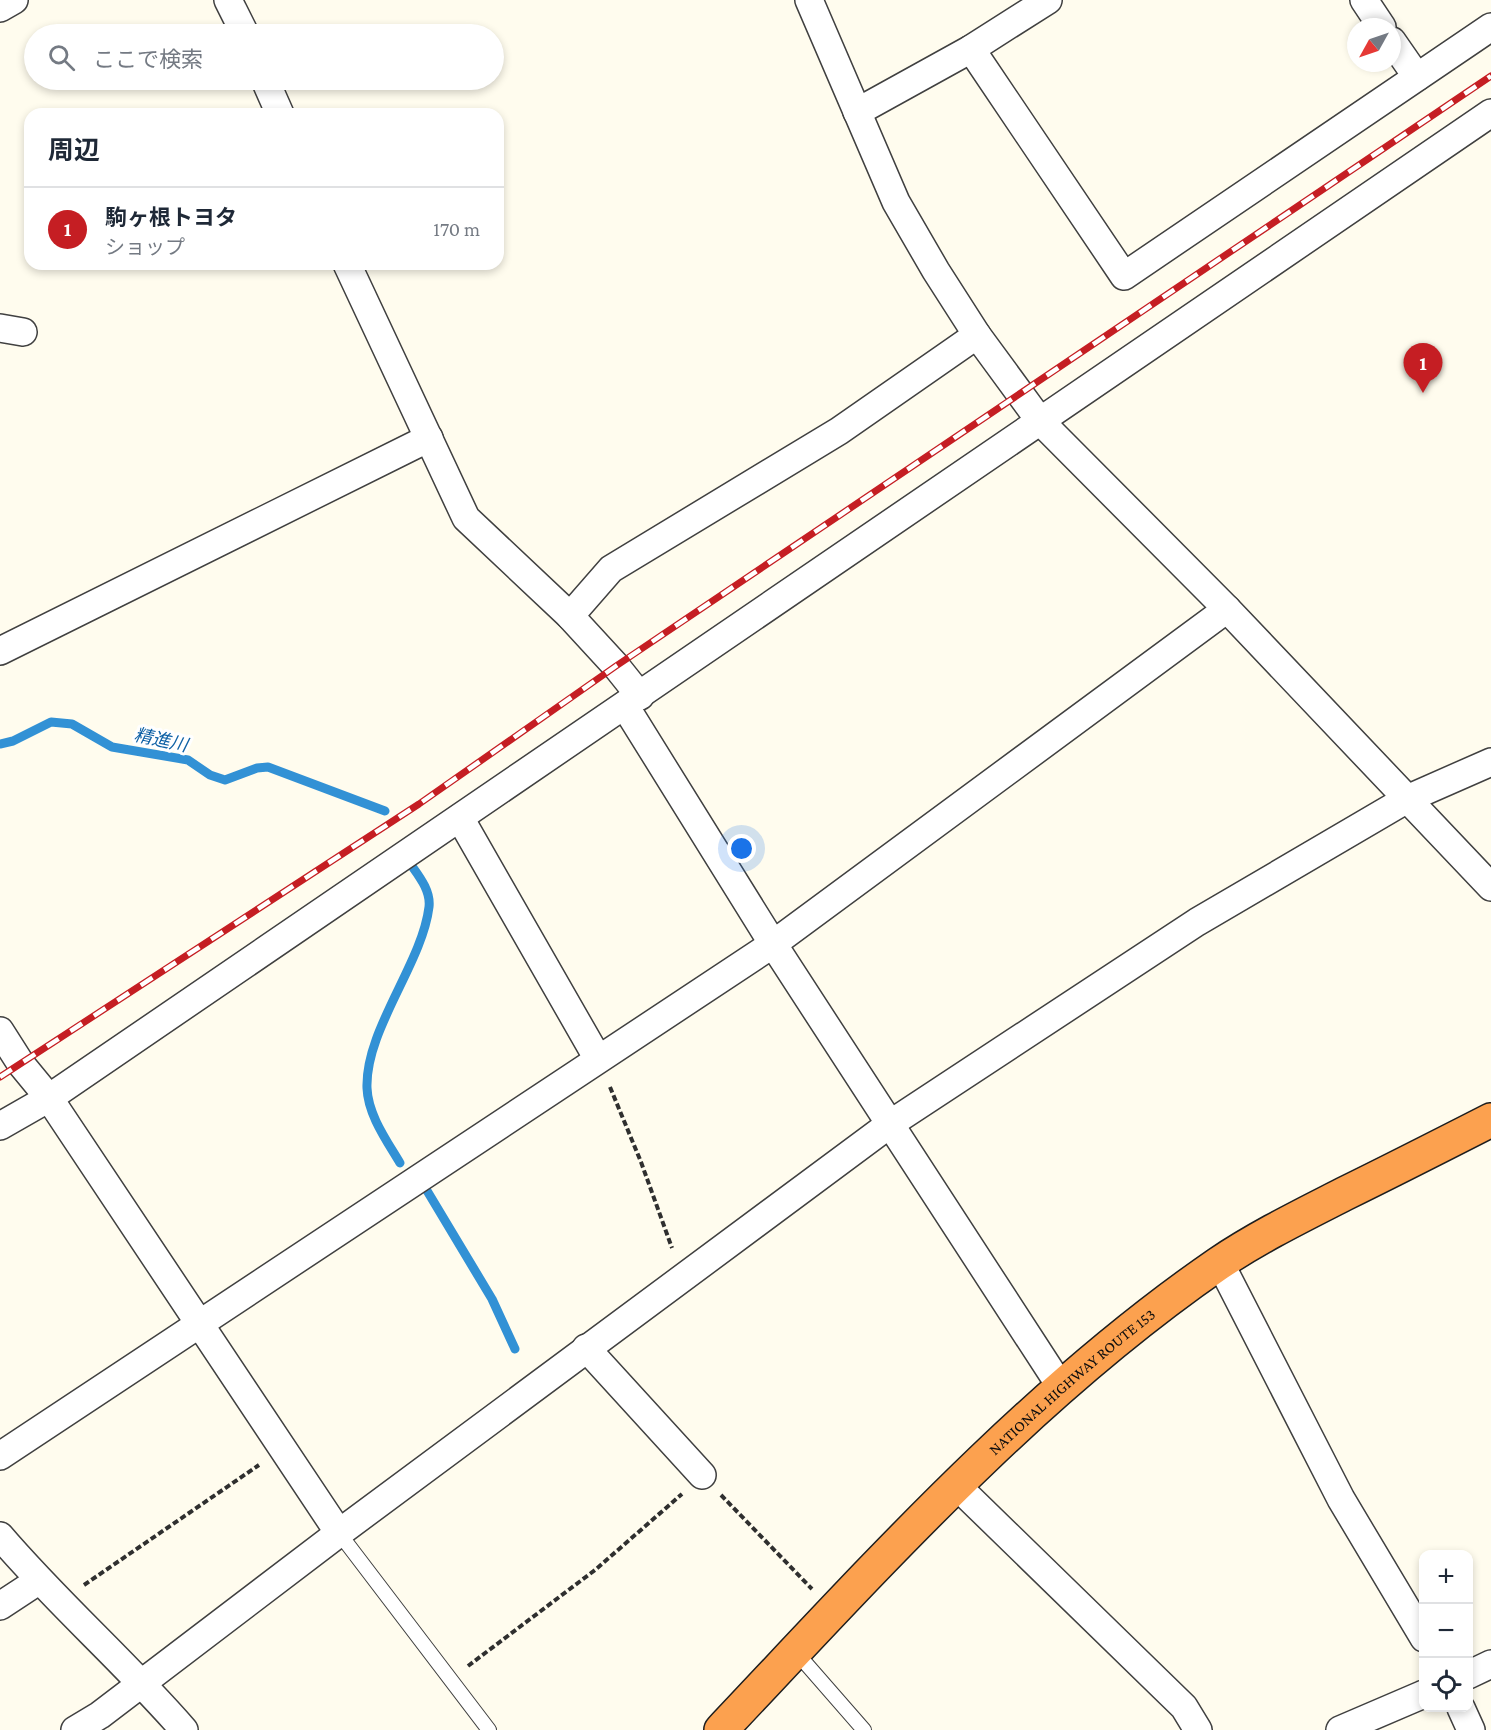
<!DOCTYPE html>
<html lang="ja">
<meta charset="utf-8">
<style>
:root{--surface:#fff;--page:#f2f2f3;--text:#1f2937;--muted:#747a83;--line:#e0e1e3;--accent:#c51e23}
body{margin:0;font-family:"Crimson Pro","Noto Sans JP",serif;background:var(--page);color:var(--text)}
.controls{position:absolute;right:18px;bottom:18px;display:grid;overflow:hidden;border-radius:12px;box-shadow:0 3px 9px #0003}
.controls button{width:54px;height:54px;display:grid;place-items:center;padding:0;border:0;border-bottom:2px solid var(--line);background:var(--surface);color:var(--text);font:30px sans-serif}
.compass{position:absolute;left:1347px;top:18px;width:54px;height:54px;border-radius:50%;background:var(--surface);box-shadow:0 3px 9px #0003;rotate:230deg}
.you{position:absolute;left:742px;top:849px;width:21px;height:21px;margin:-15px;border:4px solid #fff;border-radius:50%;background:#1a73e8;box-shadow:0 0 0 9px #1a73e833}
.badge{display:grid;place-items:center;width:39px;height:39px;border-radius:50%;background:var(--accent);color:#fff;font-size:20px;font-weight:700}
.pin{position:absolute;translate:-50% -50px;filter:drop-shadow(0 2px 3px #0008)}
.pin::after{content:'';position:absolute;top:32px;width:21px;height:18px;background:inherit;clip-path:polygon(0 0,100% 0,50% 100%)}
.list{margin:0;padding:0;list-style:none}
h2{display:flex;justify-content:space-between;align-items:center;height:78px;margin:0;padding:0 24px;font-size:26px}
h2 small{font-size:20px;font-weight:400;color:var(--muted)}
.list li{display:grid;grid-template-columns:39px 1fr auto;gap:18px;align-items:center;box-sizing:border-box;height:84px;padding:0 24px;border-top:2px solid var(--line)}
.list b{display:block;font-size:22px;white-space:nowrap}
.list p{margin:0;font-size:20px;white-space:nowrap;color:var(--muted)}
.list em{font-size:20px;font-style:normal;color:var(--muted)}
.icon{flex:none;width:33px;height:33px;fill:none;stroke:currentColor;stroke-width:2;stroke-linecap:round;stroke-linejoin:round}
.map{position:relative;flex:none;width:1491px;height:1730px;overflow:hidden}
.search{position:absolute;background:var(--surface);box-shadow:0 3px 9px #0003;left:24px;top:24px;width:480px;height:66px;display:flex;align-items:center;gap:15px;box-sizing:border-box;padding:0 21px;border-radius:33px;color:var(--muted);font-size:22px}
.panel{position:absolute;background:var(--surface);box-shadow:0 3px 9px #0003;left:24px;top:108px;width:480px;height:162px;border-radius:18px}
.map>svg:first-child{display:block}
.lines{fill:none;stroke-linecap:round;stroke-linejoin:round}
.stream{stroke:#3291d5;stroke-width:9}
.lane-casing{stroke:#404040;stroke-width:16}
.street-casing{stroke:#404040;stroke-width:30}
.highway-casing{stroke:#1e1e1e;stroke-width:36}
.path{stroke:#2f2f2f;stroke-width:4;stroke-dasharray:6 3;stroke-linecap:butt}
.lane{stroke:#fff;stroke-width:14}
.street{stroke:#fff;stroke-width:27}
.highway{stroke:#fca14f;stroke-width:33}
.rail-casing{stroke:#c51e23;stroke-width:7}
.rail{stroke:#fff;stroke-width:4.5;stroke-dasharray:14;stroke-linecap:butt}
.labels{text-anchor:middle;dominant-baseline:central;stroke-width:6;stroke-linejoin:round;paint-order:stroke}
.street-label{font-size:16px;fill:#0d0d0d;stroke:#fff}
.water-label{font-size:18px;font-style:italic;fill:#1062a6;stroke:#fff}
</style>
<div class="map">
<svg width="1491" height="1730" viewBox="0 0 1491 1730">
<rect width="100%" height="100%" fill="#fffcee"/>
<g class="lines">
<g class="stream">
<path d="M0,744L13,741L51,722L72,724L112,747L188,760L210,775L225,780L257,768L268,767L385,811"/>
<path d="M400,1163C387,1141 368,1115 367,1088C365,1030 422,964 429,907C431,890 418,875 409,862"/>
<path d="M426,1189L492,1299L515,1349"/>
</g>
<g class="lane-casing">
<g id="lane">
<path d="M339,1533L489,1730"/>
<path d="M795,1651L864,1730"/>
</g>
</g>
<g class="street-casing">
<g id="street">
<path d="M228,0L245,34"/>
<path d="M809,0L896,202L936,271L977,335L1040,421L1227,609L1491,887"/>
<path d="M1364,0L1382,27"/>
<path d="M0,8L14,0"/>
<path d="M1392,41L1417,77"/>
<path d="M971,49L1124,276L1491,27"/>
<path d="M265,80L280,114"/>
<path d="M857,112L971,49L1048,0"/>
<path d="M347,264L466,518L570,616L616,666L640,696"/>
<path d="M0,328L23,332"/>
<path d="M570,616L611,569L839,431L977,335"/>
<path d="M0,651L429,438"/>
<path d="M625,706L773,944L1061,1387"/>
<path d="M460,818L598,1059"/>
<path d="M0,1031L21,1064L49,1098L339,1533"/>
<path d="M0,1126L49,1098L1491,113"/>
<path d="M1220,1263L1341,1499L1424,1638"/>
<path d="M586,1348L702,1475"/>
<path d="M0,1456L773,944L1227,609"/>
<path d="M957,1486L1184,1707L1198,1730"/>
<path d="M0,1536C58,1604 125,1662 184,1730"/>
<path d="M0,1606L38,1581"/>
<path d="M1468,1675L1491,1664"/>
<path d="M1461,1708L1471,1730"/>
<path d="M75,1730L100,1715L339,1533L890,1124L1197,922L1407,799L1491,762"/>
<path d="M1340,1730L1424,1694"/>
</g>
</g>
<g class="highway-casing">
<g id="highway">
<path id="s1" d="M721,1730C876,1566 1031,1393 1218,1264C1258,1237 1301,1216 1344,1194C1393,1170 1442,1145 1491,1120"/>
</g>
</g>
<g class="path">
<path d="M610,1087L641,1162L672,1248"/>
<path d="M721,1495L812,1589"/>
<path d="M84,1585L259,1465"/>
<path d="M468,1666L595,1570L682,1494"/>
</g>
<use href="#lane" class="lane"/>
<use href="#street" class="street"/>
<use href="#highway" class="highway"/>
<g class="rail-casing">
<path id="rail" d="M0,1077L419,804L616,666L1491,76"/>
</g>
<use href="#rail" class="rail"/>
</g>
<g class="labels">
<g class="street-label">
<text stroke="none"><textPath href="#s1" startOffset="495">NATIONAL HIGHWAY ROUTE 153</textPath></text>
</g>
<g class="water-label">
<text transform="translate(161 740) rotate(12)">精進川</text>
</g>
</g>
</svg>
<div class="controls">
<button>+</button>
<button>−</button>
<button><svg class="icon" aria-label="locate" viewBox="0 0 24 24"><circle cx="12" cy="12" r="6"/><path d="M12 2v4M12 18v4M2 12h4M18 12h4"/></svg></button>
</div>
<svg class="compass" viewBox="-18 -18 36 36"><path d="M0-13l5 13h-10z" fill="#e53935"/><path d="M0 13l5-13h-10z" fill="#747a83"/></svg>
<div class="you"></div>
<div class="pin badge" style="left:1423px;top:393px">1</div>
<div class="search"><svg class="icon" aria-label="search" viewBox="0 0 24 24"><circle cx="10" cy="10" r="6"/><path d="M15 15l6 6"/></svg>ここで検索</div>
<section class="panel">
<h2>周辺<small></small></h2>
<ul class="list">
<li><span class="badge">1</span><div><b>駒ヶ根トヨタ</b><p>ショップ</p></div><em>170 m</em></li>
</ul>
</section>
</div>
